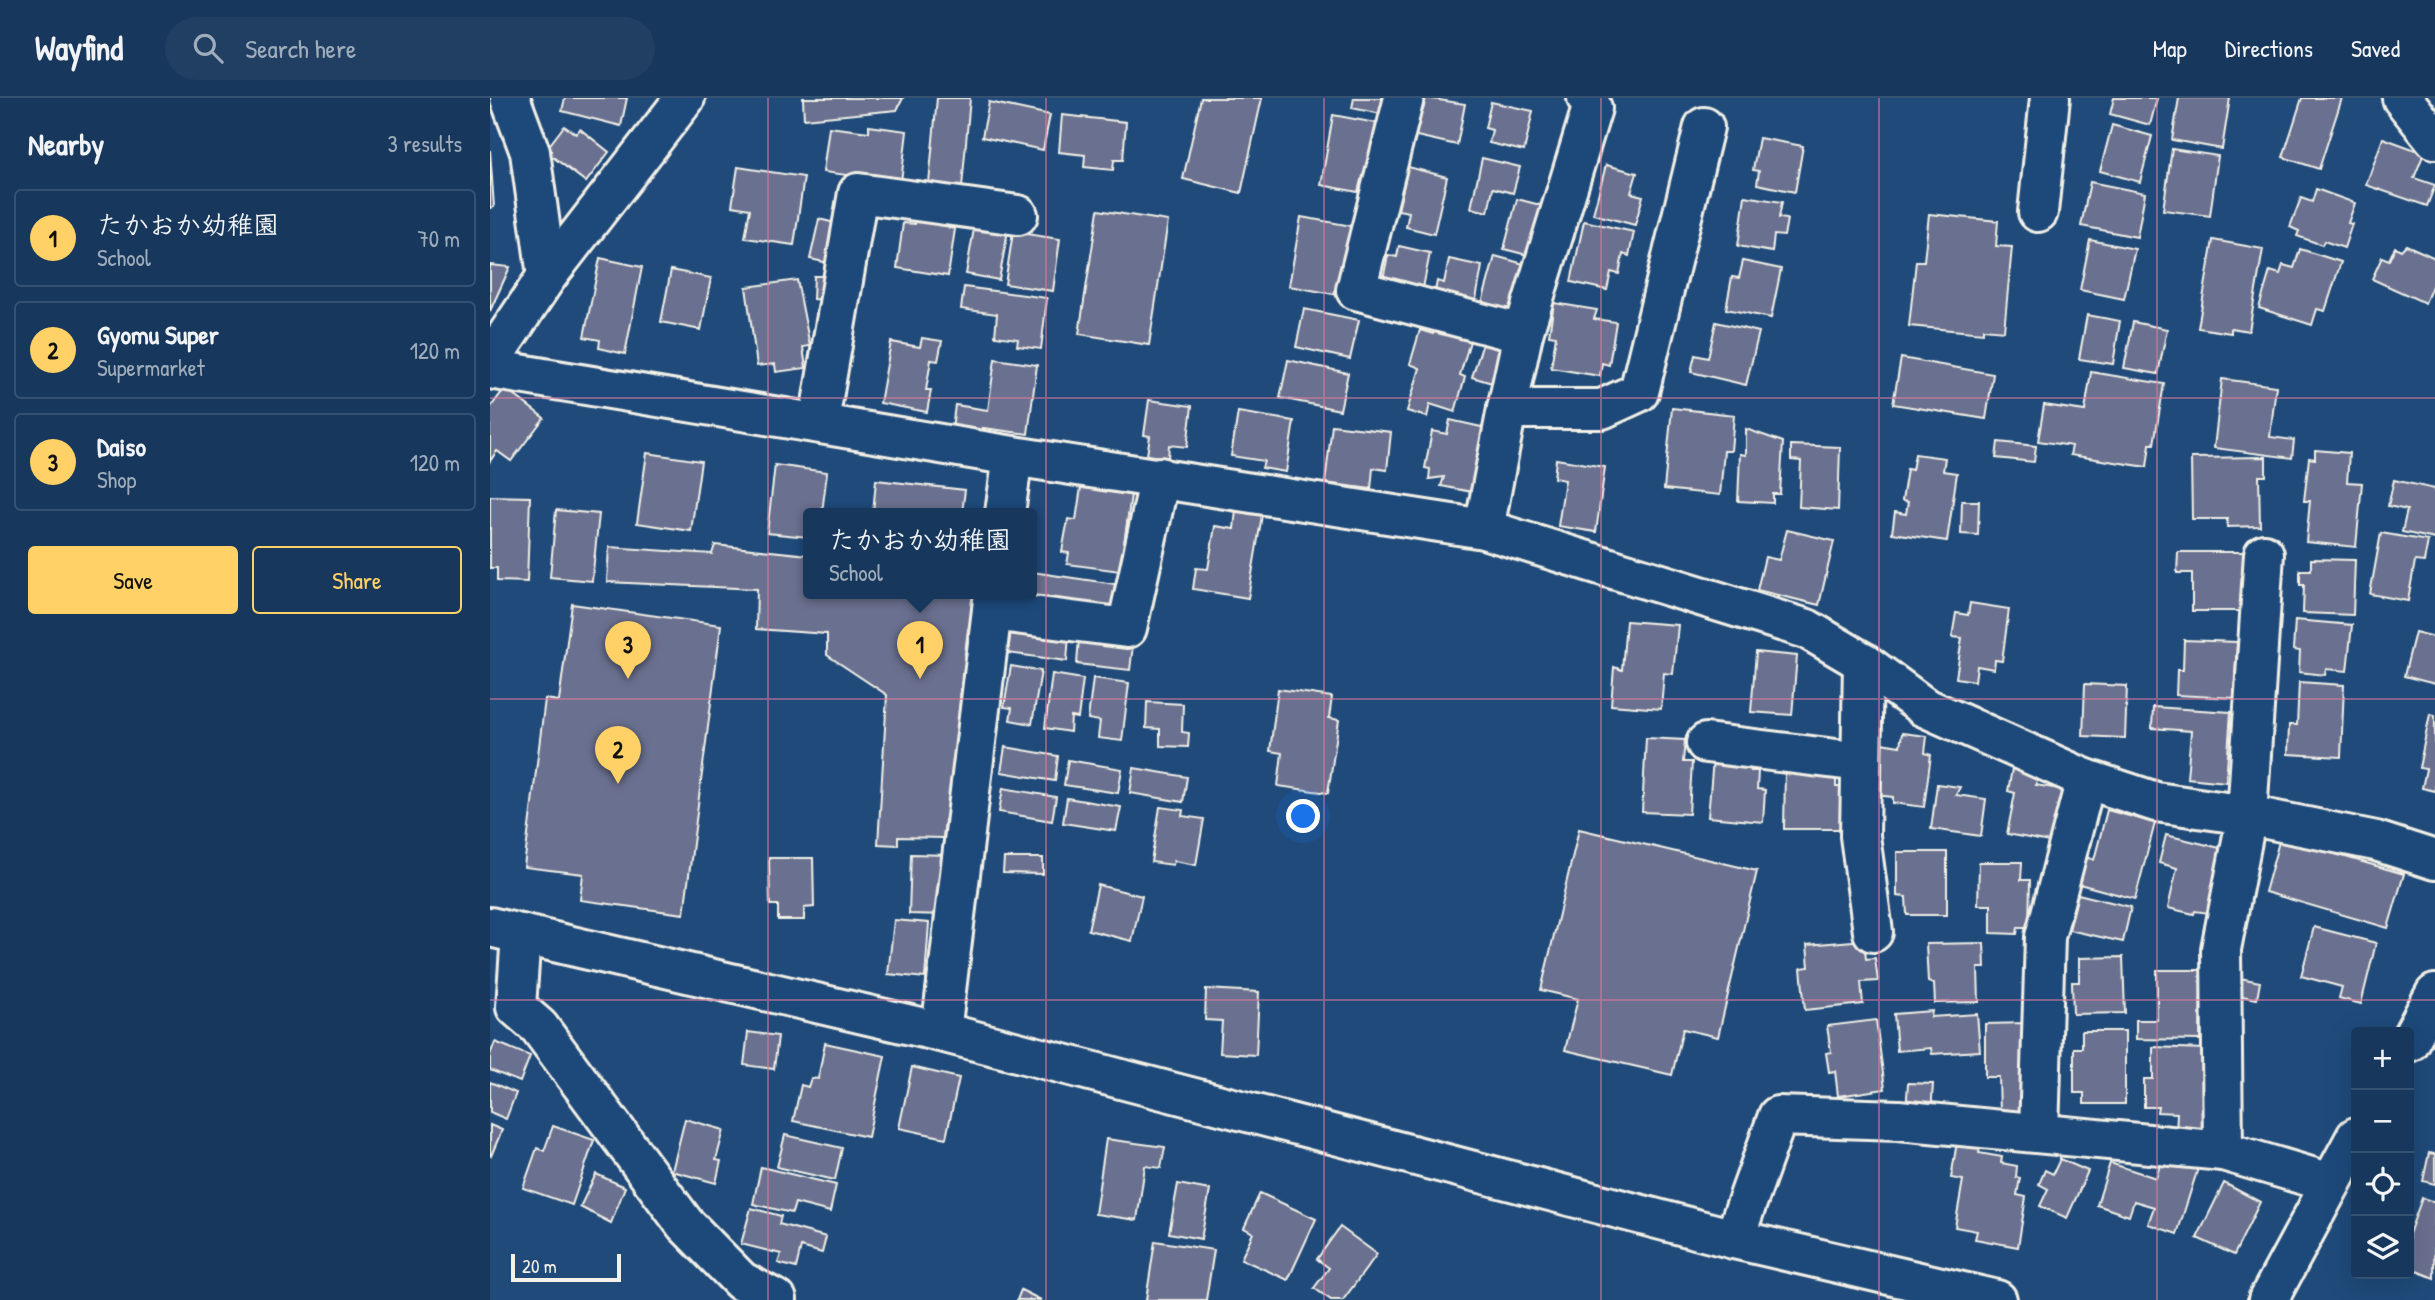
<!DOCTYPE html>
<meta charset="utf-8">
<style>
:root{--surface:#17385c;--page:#203f62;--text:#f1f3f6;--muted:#9eacbb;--line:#365272;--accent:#ffd166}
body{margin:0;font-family:"Patrick Hand","Klee One",sans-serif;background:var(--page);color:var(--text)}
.controls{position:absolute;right:21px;bottom:21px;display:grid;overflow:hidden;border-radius:7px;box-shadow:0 7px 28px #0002}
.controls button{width:63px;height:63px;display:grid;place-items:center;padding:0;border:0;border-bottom:2px solid var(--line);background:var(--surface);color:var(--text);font:35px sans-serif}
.scale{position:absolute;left:21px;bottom:18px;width:110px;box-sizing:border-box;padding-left:7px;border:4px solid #f4f1e8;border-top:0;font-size:19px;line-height:24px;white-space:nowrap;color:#f4f1e8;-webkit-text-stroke:5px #1f4a7a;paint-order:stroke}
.you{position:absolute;left:814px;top:719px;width:24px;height:24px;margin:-18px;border:5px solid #fff;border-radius:50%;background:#1a73e8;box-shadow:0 0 0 10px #1a73e833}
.badge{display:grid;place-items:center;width:46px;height:46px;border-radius:50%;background:var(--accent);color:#111;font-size:23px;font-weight:700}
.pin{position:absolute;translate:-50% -58px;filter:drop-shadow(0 2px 4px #0008)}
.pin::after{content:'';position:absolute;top:37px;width:24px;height:21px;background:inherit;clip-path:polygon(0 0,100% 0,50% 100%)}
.popup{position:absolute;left:313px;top:410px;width:234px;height:91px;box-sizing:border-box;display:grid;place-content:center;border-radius:7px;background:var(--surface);filter:drop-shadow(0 2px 5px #0005);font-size:23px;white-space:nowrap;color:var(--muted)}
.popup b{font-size:26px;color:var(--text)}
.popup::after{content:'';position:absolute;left:50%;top:100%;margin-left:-14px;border:14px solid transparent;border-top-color:var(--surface)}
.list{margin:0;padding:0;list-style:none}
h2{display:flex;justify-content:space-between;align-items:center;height:91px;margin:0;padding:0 28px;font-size:30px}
h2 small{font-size:23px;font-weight:400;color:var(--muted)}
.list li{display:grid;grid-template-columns:46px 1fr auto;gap:21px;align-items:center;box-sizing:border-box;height:98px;margin:0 14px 14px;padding:0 14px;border:2px solid var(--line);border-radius:7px}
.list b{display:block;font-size:26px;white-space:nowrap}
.list p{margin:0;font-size:23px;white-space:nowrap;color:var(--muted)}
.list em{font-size:23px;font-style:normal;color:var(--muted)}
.actions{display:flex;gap:14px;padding:21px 28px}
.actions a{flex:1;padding:16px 0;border:2px solid var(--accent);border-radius:7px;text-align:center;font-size:24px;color:var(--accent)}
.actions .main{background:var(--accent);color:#111}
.icon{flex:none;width:38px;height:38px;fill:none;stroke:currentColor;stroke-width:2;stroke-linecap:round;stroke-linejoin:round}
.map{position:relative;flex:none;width:1945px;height:1202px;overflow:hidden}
header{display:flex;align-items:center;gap:42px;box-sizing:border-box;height:98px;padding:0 35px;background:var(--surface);border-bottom:2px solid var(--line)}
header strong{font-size:33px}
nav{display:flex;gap:38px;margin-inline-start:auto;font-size:24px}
.search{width:490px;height:63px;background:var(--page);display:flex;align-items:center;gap:18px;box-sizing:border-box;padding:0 24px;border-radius:38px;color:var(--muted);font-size:26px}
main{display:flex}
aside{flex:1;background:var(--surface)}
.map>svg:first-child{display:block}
.building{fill:#6a708f;stroke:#f4f1e8;stroke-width:2}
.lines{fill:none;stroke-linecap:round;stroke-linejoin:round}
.street-casing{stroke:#f4f1e8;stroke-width:44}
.secondary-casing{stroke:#f4f1e8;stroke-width:44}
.street{stroke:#1f4a7a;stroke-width:38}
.secondary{stroke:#1f4a7a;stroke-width:38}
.grid{fill:none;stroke:#d87a9a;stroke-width:2;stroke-opacity:0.55}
</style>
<header>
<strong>Wayfind</strong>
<div class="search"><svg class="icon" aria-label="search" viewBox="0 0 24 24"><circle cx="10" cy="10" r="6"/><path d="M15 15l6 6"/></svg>Search here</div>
<nav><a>Map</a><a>Directions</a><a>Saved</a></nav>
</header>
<main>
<aside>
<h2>Nearby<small>3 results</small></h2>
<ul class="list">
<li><span class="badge">1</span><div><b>たかおか幼稚園</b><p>School</p></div><em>70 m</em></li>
<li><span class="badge">2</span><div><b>Gyomu Super</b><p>Supermarket</p></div><em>120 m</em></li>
<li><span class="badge">3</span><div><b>Daiso</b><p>Shop</p></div><em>120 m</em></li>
</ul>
<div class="actions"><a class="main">Save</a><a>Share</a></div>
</aside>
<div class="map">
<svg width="1945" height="1202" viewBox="0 0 1945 1202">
<rect width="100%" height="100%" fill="#1f4a7a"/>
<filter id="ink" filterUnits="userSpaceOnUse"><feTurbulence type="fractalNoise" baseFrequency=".0143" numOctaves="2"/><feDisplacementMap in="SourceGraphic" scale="14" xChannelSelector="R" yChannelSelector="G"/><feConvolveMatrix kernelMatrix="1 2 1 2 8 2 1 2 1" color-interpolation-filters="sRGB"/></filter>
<g filter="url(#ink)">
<g class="building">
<path d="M75,0H137L131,28L72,13Z"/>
<path d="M313,0H413L407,12L314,21Z"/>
<path d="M447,0H480L472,89L439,85Z"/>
<path d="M711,0H772L751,95L693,81Z"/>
<path d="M864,0H894L891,16L862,10Z"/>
<path d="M936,0L975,6L967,47L922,37L927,11L933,12Z"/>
<path d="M1624,0H1667L1660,27L1620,16Z"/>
<path d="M1689,0H1740L1732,51L1682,42Z"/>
<path d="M1812,0H1852L1829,71L1793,59Z"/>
<path d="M499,4L560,17L553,52L492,39Z"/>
<path d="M1001,4L1043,13L1034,53L999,45L1002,32L995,30Z"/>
<path d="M572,17L636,24L633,62H624L623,72L594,69L595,57L569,54Z"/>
<path d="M843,17L886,25L877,83L871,82L868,94L831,87Z"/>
<path d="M1622,27L1662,38L1650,84L1610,73Z"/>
<path d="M74,28L86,36L90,31L119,54L96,84L55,53Z"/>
<path d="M379,28L417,33L411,84L333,74L339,29L379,34Z"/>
<path d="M1269,40L1313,48L1305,94L1267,86L1269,73L1263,72Z"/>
<path d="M1893,40L1934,55L1924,80L1945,87L1937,108L1876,87Z"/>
<path d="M1682,51L1728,58L1720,118L1673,112Z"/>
<path d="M0,52L4,109L0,110Z"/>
<path d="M992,60L1030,69L1023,95L1003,90L998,114L981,110Z"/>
<path d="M1116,67L1147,75L1141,95L1153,98L1145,127L1103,116Z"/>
<path d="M248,69L314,79L304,147L255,140L260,111L242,108Z"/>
<path d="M918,69L957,79L944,136L916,129L919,114L908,112Z"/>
<path d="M1600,84L1655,95L1647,139L1591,128Z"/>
<path d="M1826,91L1865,105L1858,125L1862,126L1854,150L1834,143L1832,147L1807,138L1809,133L1800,129L1811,100L1822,104Z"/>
<path d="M1255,98L1292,104L1289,120L1297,121L1294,138L1284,137L1282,154L1248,148Z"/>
<path d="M1027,101L1054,108L1041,158L1014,151Z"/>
<path d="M608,112L678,123L659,247L589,236Z"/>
<path d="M1439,116L1508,123L1506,148L1522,149L1514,233L1493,231V235L1419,228L1426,163H1434Z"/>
<path d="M426,117L459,123V130L465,131L458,178L407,170L413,125L425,126Z"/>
<path d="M811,119L862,128L849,197L799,188Z"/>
<path d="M329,121L357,128L348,167L320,161Z"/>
<path d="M1094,123L1144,134L1139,158L1133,156L1129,176L1121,174L1117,192L1081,184Z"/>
<path d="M485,125L518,132L509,182L476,176Z"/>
<path d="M523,134L570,141L563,193L515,186Z"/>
<path d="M1600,142L1645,151L1634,201L1590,192Z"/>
<path d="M1723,142L1773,151L1759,233L1741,230V235L1708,230Z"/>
<path d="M1916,147L1945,160V181L1935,205L1882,181L1892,159L1899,162L1905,149L1911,152Z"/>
<path d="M909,148L940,155L932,195L892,186L898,157L907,159Z"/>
<path d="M1810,151L1851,164L1835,213L1827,211L1822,227L1769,210L1780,173L1790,176L1793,167L1804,170Z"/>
<path d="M1005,158L1034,166L1024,221L990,212Z"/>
<path d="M110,160L152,169L135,256L109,250L110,242L94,239Z"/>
<path d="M959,161L992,168L985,207L944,199L947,183L954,185Z"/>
<path d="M1253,163L1291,171L1281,220L1236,211L1242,179L1249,180Z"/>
<path d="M0,167L20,169L0,213Z"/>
<path d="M181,172L221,180L211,232L171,224Z"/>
<path d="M324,178H343V202L323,201Z"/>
<path d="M307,182L320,248L313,249L316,270L286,274L285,266L267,268L256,189Z"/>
<path d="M474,189L557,200L551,251L527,248L528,241L505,238L507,216L471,211Z"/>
<path d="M1064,205L1107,212L1104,221L1126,224L1119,267L1112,265L1110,278L1061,270L1066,238L1059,237Z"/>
<path d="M814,211L869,222L860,261L806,249Z"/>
<path d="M1597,217L1630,223L1623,266L1589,261Z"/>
<path d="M1226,224L1269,234L1256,287L1201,274L1205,257L1218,260Z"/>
<path d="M1643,224L1677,231L1668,276L1634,270Z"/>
<path d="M930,232L943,236L944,232L980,243L970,277L975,279L965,314L940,306L937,319L917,313L930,270L920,266Z"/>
<path d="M432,240L452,243L448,263L441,262L436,292H441L437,314L390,305L401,244L430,249Z"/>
<path d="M994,242L1014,248L1002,285L982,279Z"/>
<path d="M1411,260L1503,276L1496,321L1403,306Z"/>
<path d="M505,261L547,267L538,336L493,330V335L462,331L465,307L498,312Z"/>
<path d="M798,262L858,275L850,312L790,300Z"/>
<path d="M1601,274L1674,286L1664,346H1660L1657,369L1580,357L1582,348L1548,343L1554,307L1595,313Z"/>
<path d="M1732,281L1786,288L1780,339L1804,342L1802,360L1724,350Z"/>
<path d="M15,290L54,320L21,363L7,353L0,363V310Z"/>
<path d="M659,302L702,308L697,349L679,347L678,360L657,357L660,338L654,337Z"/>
<path d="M1182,310L1244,317L1241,353H1234L1230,397L1174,391Z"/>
<path d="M748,314L804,323L796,374L772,370L774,363L741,358Z"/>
<path d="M960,322L996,330L982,394L951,388L954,379L939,381L940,371L935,370L942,333L957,336Z"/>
<path d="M842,327L901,334L897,372L883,370L881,391L835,385Z"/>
<path d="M1256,331L1293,344L1290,396H1283V405L1248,403L1250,356L1256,357Z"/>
<path d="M1508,344L1546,348L1544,364L1506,360Z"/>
<path d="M1301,347L1350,349L1348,412L1309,409L1311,363L1301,362Z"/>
<path d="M1825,352L1859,355L1857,384L1872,385L1866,449L1816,444L1820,403H1814L1819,360L1825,361Z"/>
<path d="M157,355L211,363L201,433L147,425Z"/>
<path d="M1425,356L1455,360L1453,373L1467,375L1457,443L1402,435L1405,414L1416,416L1418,404L1412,403L1417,371L1422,372Z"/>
<path d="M1776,359V378H1769L1770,428L1737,429V421H1702L1701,360Z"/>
<path d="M1066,361L1115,369L1106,434L1068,428L1075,382L1064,380Z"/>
<path d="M285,367L337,374L332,415H318V439L277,435Z"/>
<path d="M386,382L475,392L472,415H383Z"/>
<path d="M1904,382L1945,391V441L1912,434L1917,412L1898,408Z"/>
<path d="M591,389L641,397L630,473L577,466L579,455L572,454L578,421L586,422Z"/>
<path d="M0,398L40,399L37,484L7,483V470H0Z"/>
<path d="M1472,403H1489L1488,437L1471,436Z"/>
<path d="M66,412L109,416L102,483L60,479Z"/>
<path d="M746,412L772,417L758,500L703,491L706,470L718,471L725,428L744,431Z"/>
<path d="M1297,432L1344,443L1329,507L1267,492L1275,459L1289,462Z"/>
<path d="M1891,435L1938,443L1934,464L1925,463L1918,503L1880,496Z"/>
<path d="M225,447L318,457V495H492L489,531H478L475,556L483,557L482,577L472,576L468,630H479L476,650L465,648L461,703L467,723L455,722L453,740L408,739V747L388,746L397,597L337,557V536L266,531L267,491L117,484L119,449L222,456Z"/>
<path d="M1688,454H1755L1754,513H1702V475H1687Z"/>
<path d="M1821,461L1865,462L1863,517L1813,515L1814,487H1810V472H1821Z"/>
<path d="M542,474L625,486L621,512L512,495H542Z"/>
<path d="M1480,505L1519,511L1512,563L1505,562L1504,571L1487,568L1485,583L1466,580L1472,540L1462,539L1466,515L1478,517Z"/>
<path d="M82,506L231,527L194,816L90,802L93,776L34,769L55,601L69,603Z"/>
<path d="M1805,522L1862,527L1857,573L1836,571L1835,577L1809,574L1810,553L1803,552Z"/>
<path d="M1136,523L1188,527L1183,576L1174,575L1171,611L1121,607L1124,569L1132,572Z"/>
<path d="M521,530L579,537L577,563L518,555Z"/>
<path d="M1925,534L1945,539V586L1914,578Z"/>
<path d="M589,540L643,547L640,572L587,566Z"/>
<path d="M1694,542L1747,544L1744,600L1686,597L1687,572H1693Z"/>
<path d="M1266,554L1307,558L1302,617L1261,614Z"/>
<path d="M521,568L551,573L542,626L520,622L522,610L514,609Z"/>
<path d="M562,576L593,581L588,620L581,619L580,634L555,630Z"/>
<path d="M603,580L639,585L632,643L608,640L610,623L598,621Z"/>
<path d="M1809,584L1854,587L1851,659L1798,656L1799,627H1807Z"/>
<path d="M1595,586L1637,588L1635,640L1593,638Z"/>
<path d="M788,591L842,599L839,620L849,622L838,695L788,688L792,655L780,653Z"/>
<path d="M657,604L693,606L692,634L699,635L698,649L670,648V631L656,630Z"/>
<path d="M1663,609L1741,614L1736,684L1697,680L1701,633L1662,630Z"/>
<path d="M1940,616L1945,617V693L1932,690L1936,671L1929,670Z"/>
<path d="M1412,635L1437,638L1435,655L1441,657L1434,709L1403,705V699L1385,697L1391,645L1410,648Z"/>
<path d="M1156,640L1195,642L1193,664H1202L1199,716L1152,714Z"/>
<path d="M515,649L568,658L565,683L511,674Z"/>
<path d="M1223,661L1262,664L1261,673H1268L1267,691L1275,692L1273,724L1218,719Z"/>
<path d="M578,662L632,671L628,695L574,687Z"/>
<path d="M644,670L697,679L693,704L640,695Z"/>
<path d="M1522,671L1549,676L1546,687L1575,692L1565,745L1517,736L1525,695L1518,693Z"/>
<path d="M1295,674H1346V689H1356L1355,731H1294Z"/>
<path d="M1447,686L1470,689L1466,697L1496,701L1491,738L1441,731Z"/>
<path d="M513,690L566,699L562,723L509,714Z"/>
<path d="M577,700L631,709L626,733L573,725Z"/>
<path d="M670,709L693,712L692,718L714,721L706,767L684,763L683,767L661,764Z"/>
<path d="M1617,712L1665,725L1645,801L1589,786L1596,759L1604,762Z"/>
<path d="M1089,731L1267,773L1228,939L1193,931L1182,977L1075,952L1088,901L1051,892Z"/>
<path d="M1676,737L1734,751L1719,815L1705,813L1704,816L1678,810L1687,770L1669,765Z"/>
<path d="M1790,740L1914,776L1898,830L1775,794Z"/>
<path d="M1407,754H1457V817H1417L1416,799L1407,798Z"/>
<path d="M421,756L458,757L457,817L419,816Z"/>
<path d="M279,760H323L324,809L314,810V822H288V807H280Z"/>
<path d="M514,760H553V776L513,775Z"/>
<path d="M1489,764H1532L1531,782H1540L1539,829H1528L1527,836L1501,835V807H1488Z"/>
<path d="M608,787L652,798L642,843L598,832Z"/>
<path d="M1588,796L1641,809L1633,844L1579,832Z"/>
<path d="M404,822L439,825L435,880L398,876Z"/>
<path d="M1824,829L1886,845L1871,906L1849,900L1852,889L1811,878Z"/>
<path d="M1374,842L1376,861L1385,860L1388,883L1371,884L1373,906L1315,912L1311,870L1319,869L1317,847Z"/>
<path d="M1494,845L1495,870H1488L1489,904L1445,905L1444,886L1438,884L1436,846Z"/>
<path d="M1633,859L1635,915L1583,916L1582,884H1589V860Z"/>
<path d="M1667,872H1711L1710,942L1646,941V922H1667Z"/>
<path d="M1745,879L1770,884L1767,901L1742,896Z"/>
<path d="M716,891L769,894L766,957L730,955L732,923L715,922Z"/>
<path d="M1442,913L1441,919L1487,916L1490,953L1442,956L1441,950L1407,953L1404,916Z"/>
<path d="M1386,922L1395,991L1348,998L1345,973L1339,974L1336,955L1341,954L1337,928Z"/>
<path d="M1538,925L1539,1015H1510L1509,979H1495V926Z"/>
<path d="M1592,933H1635V1006H1594V995H1584V950H1592Z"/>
<path d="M258,934L288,938L284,971L254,967Z"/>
<path d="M5,944L40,958L30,984L0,972V957Z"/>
<path d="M335,945L395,958L378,1039L303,1023L311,987L318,989L321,980L328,981Z"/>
<path d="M1663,949L1715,951L1713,1038L1686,1037L1687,1015L1667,1014L1668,1009H1654V981H1663Z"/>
<path d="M422,969L469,980L456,1040L409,1030Z"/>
<path d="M0,984L26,995L16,1021L0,1014Z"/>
<path d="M1418,985L1443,986L1441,1015L1416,1013Z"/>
<path d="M195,1021L234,1032L226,1062L231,1063L226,1085L182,1073Z"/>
<path d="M0,1027L12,1032L1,1058L0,1057Z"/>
<path d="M63,1028L104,1042L82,1107L33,1090L47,1050L54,1053Z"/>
<path d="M295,1037L352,1050L345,1082L287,1069Z"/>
<path d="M1468,1038L1491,1042L1489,1055L1512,1059L1511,1065L1527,1068L1526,1079L1530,1080L1527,1097L1536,1099L1528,1149L1485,1141L1487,1133L1465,1129L1473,1082L1461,1080Z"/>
<path d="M616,1041L675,1049L671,1070L655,1068L647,1122L605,1116Z"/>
<path d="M1675,1052L1710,1064L1687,1136L1658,1126L1664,1109L1644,1103L1639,1118L1607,1107L1620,1065L1666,1080Z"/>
<path d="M1939,1055L1945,1056V1086L1933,1083Z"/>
<path d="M1570,1061L1598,1073L1577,1120L1550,1108L1558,1091L1549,1086L1555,1072L1563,1076Z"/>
<path d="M271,1069L346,1087L340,1114L305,1105L302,1115L263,1106Z"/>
<path d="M106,1076L135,1089L121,1125L90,1109Z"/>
<path d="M1734,1085L1770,1104L1744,1157L1707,1140Z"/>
<path d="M688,1086L720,1092L711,1141L679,1135Z"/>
<path d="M770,1095L826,1121L798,1182L751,1161L763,1135L754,1130Z"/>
<path d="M1932,1100L1945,1104L1944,1180L1919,1170V1136Z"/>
<path d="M261,1110L291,1118L289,1126L336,1139L332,1155L311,1149L306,1170L288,1165L291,1156L251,1146Z"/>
<path d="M850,1129L887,1156L853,1202H841L824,1190L839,1170L827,1161Z"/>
<path d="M665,1143L724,1152L716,1202H656Z"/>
<path d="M531,1192L551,1202H527Z"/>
</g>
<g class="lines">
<g class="street-casing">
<g id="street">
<path d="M20,0L40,54L57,178"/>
<path d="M914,0L866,192L1033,236"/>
<path d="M1912,0L1945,41"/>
<path d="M1548,114L1560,0"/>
<path d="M0,271L523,358L994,431L1317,531L1373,564L1434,609L1596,681L1666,704L1757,717L1886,743L1945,762"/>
<path d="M1017,311L1033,236L1102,10L1097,0"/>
<path d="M329,323L368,95L528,117"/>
<path d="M515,415L523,358"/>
<path d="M994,431L1017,311H1112L1149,294L1214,29"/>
<path d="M502,513L637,530L670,379"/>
<path d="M1373,564L1370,738L1383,834"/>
<path d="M1216,645L1371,664"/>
<path d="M31,836L26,909L49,929L195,1126L251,1183L287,1202"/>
<path d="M451,934L504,495"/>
<path d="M1549,1035L1555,839L1596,681"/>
<path d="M1733,1053L1731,851L1757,717L1774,456"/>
<path d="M1244,1141L1288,1018L1408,1022L1733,1053L1841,1085"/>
</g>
</g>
<g class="secondary-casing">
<g id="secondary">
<path d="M0,263L57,178L195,0"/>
<path d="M0,829L451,934L1244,1141L1507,1202"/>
<path d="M1919,944L1945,896"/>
<path d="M1778,1202L1866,1039"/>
</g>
</g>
<use href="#street" class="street"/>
<use href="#secondary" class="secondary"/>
</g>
</g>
<path class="grid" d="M278,0V1202M556,0V1202M834,0V1202M1111,0V1202M1389,0V1202M1667,0V1202M0,300H1945M0,601H1945M0,902H1945"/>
</svg>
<div class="controls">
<button>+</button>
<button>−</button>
<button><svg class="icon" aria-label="locate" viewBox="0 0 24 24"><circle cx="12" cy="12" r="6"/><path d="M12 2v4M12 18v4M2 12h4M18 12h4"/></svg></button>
<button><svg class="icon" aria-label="layers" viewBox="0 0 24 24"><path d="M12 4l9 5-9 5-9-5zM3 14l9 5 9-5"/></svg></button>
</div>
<div class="scale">20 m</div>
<div class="you"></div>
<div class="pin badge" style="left:430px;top:581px">1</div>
<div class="popup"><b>たかおか幼稚園</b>School</div>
<div class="pin badge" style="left:128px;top:686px">2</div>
<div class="pin badge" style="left:138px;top:581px">3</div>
</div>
</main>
